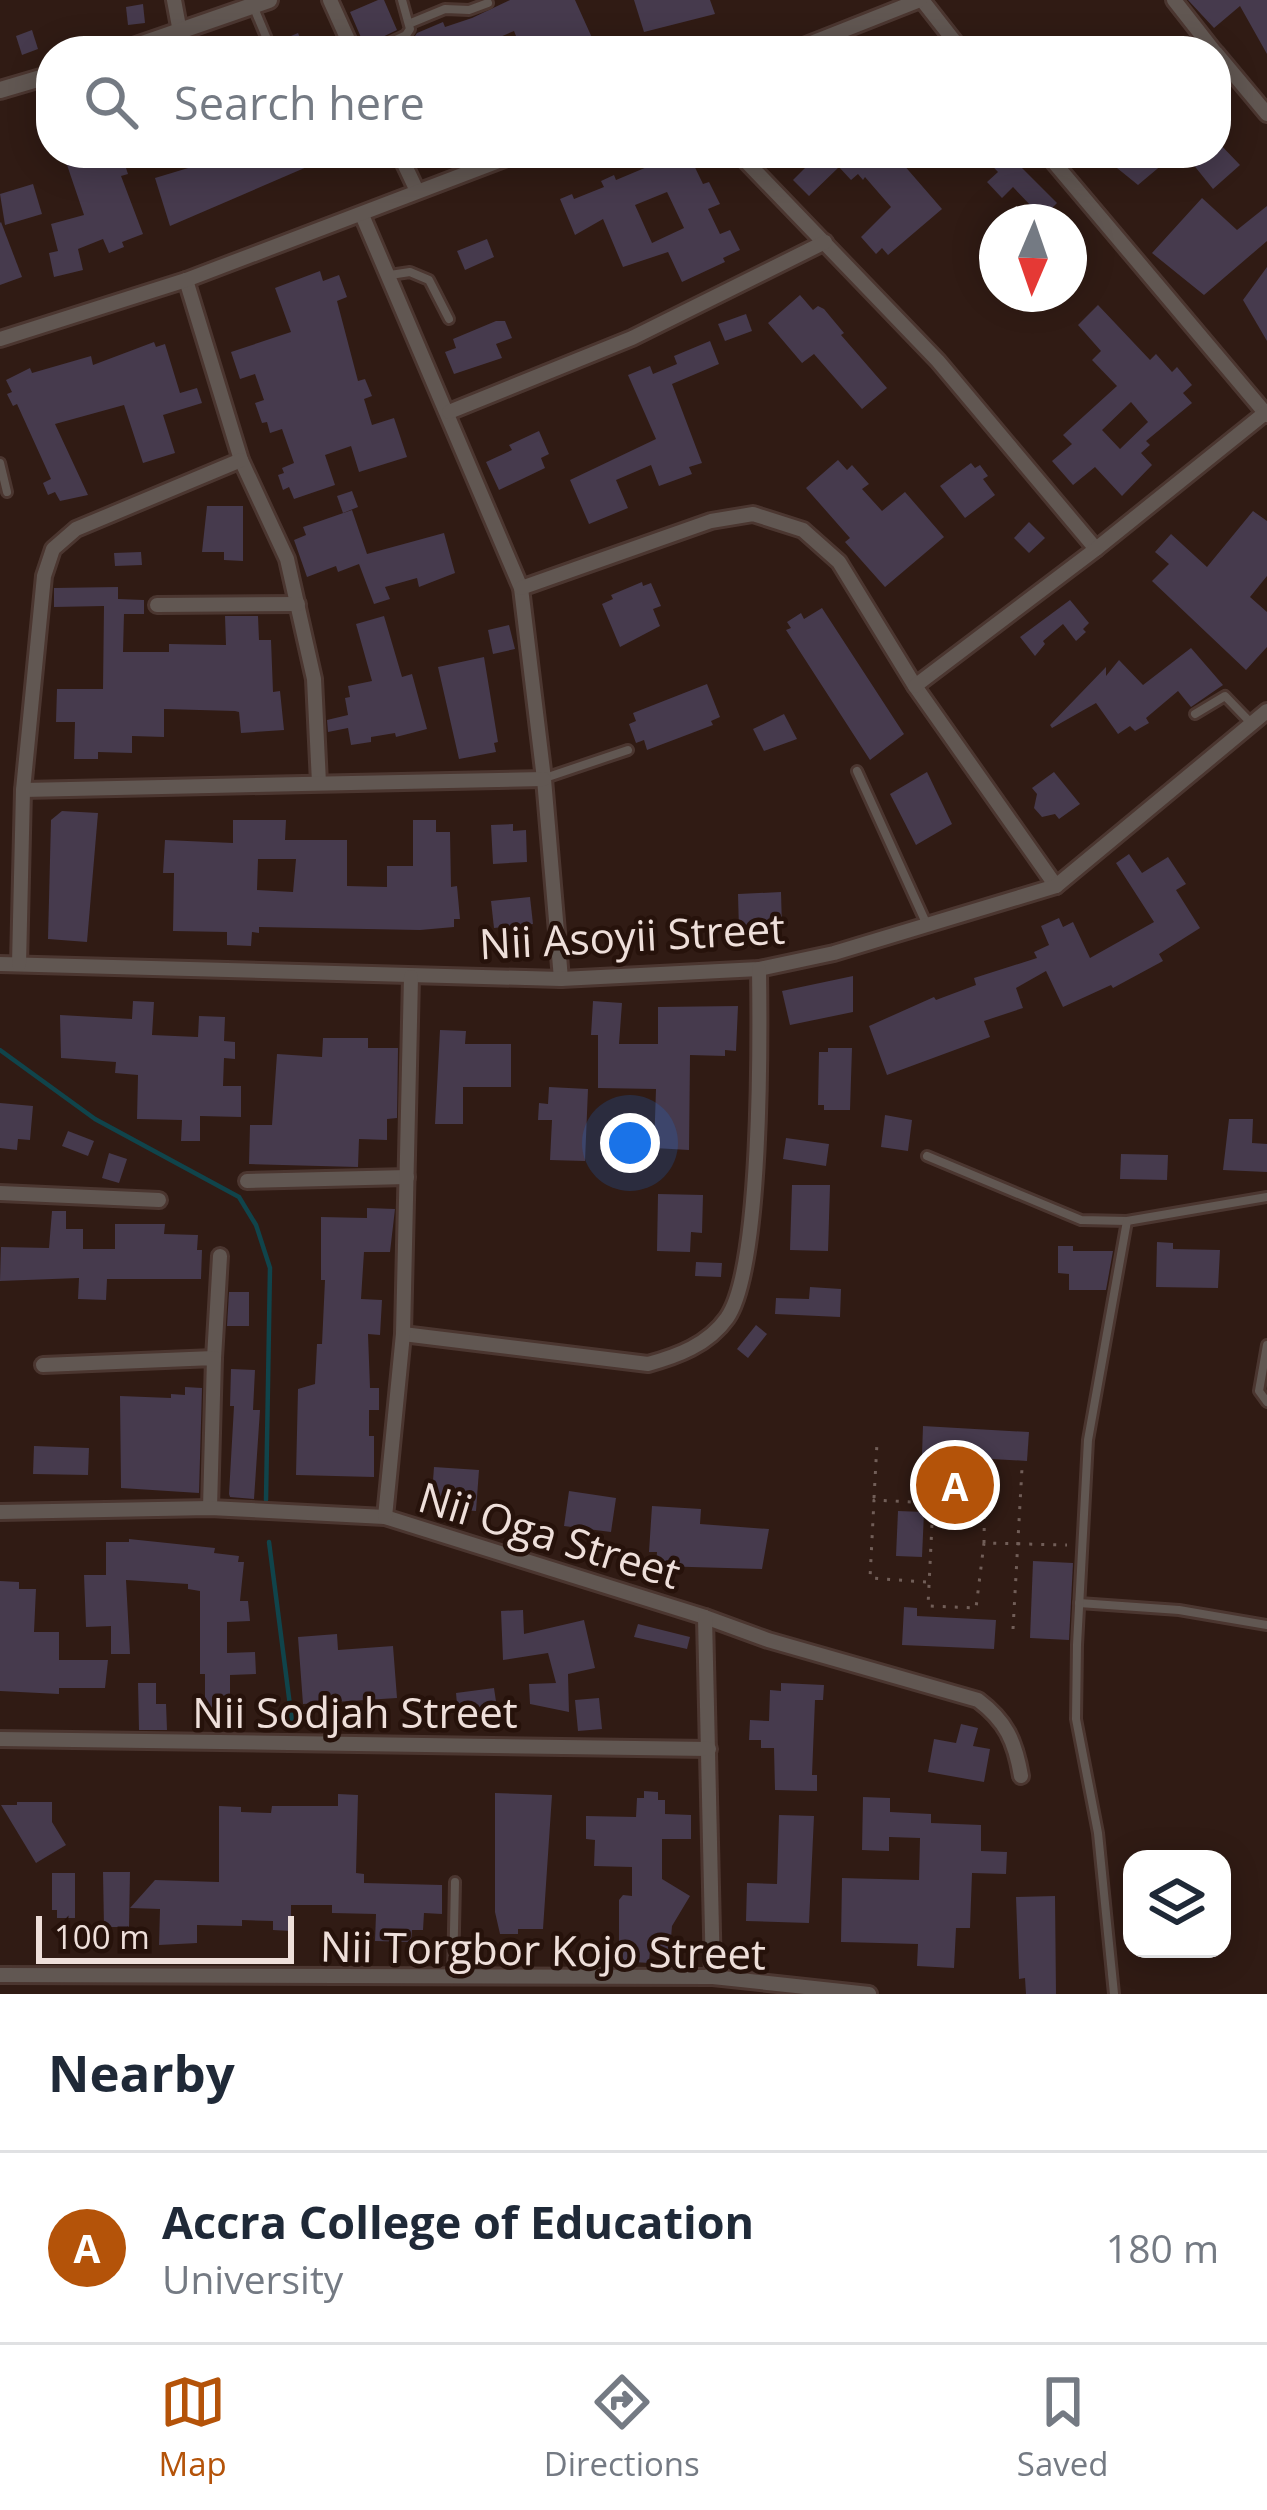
<!DOCTYPE html>
<style>
:root{--surface:#fff;--page:#f2f2f3;--text:#1f2937;--muted:#747a83;--line:#e0e1e3;--accent:#b45309}
body{margin:0;font-family:"Open Sans",sans-serif;background:var(--page);color:var(--text)}
.controls{position:absolute;right:36px;bottom:36px;display:grid;overflow:hidden;border-radius:24px;box-shadow:0 6px 30px #0003}
.controls button{width:108px;height:108px;display:grid;place-items:center;padding:0;border:0;border-bottom:3px solid var(--line);background:var(--surface);color:var(--text);font:60px sans-serif}
.compass{position:absolute;left:979px;top:204px;width:108px;height:108px;border-radius:50%;background:var(--surface);box-shadow:0 6px 30px #0003;rotate:182deg}
.scale{position:absolute;left:36px;bottom:30px;width:258px;box-sizing:border-box;padding-left:12px;border:6px solid #eedfda;border-top:0;font-size:33px;line-height:42px;white-space:nowrap;color:#eedfda;-webkit-text-stroke:9px #26120b;paint-order:stroke}
.you{position:absolute;left:630px;top:1143px;width:42px;height:42px;margin:-30px;border:9px solid #fff;border-radius:50%;background:#1a73e8;box-shadow:0 0 0 18px #1a73e833}
.badge{display:grid;place-items:center;width:78px;height:78px;border-radius:50%;background:var(--accent);color:#fff;font-size:39px;font-weight:700}
.pin{position:absolute;translate:-50% -50%;border:6px solid #fff;box-shadow:0 3px 12px #0006}
.list{margin:0;padding:0;list-style:none}
h2{display:flex;justify-content:space-between;align-items:center;height:156px;margin:0;padding:0 48px;font-size:51px}
h2 small{font-size:39px;font-weight:400;color:var(--muted)}
.list li{display:grid;grid-template-columns:78px 1fr auto;gap:36px;align-items:center;box-sizing:border-box;height:192px;padding:0 48px;border-top:3px solid var(--line)}
.list b{display:block;font-size:45px;white-space:nowrap}
.list p{margin:0;font-size:39px;white-space:nowrap;color:var(--muted)}
.list em{font-size:39px;font-style:normal;color:var(--muted)}
.icon{flex:none;width:66px;height:66px;fill:none;stroke:currentColor;stroke-width:2;stroke-linecap:round;stroke-linejoin:round}
.map{position:relative;flex:none;width:1267px;height:1994px;overflow:hidden}
.search{position:absolute;background:var(--surface);box-shadow:0 6px 30px #0003;left:36px;right:36px;top:36px;height:132px;display:flex;align-items:center;gap:30px;box-sizing:border-box;padding:0 42px;border-radius:48px;color:var(--muted);font-size:45px}
.sheet{height:348px;background:var(--surface)}
nav{display:flex;justify-content:space-around;align-items:center;box-sizing:border-box;height:168px;border-top:3px solid var(--line);background:var(--surface);font-size:33px;color:var(--muted)}
nav a{display:grid;justify-items:center;gap:6px}
nav .on{color:var(--accent)}
.map>svg:first-child{display:block}
.lines{fill:none;stroke-linecap:round;stroke-linejoin:round}
.stream{stroke:#10444b;stroke-width:4.5}
.building{fill:#463a4d;fill-rule:evenodd}
.service-casing{stroke:#4b3630;stroke-width:14}
.minor-casing{stroke:#4b3630;stroke-width:20}
.tertiary-casing{stroke:#4b3630;stroke-width:22}
.path{stroke:#715e58;stroke-width:3;stroke-dasharray:3 9;stroke-linecap:butt}
.service{stroke:#615752;stroke-width:8}
.minor{stroke:#615752;stroke-width:14}
.tertiary{stroke:#615752;stroke-width:16}
.labels{text-anchor:middle;dominant-baseline:central;stroke-width:9;stroke-linejoin:round;paint-order:stroke}
.street-label{font-size:42px;fill:#eedfda;stroke:#26120b}
</style>
<div class="map">
<svg width="1267" height="1994" viewBox="0 0 1267 1994">
<rect width="100%" height="100%" fill="#301b14"/>
<g class="lines">
<g class="stream">
<path d="M0,1050L95,1119L239,1197L256,1225L270,1268L266,1500"/>
<path d="M269,1542L293,1729"/>
</g>
</g>
<g class="building">
<path d="M378,0H384L397,30L370,43L366,49L350,12Z"/>
<path d="M510,0H575L598,51H522L514,31L472,49L470,44L454,51H391L411,42L417,33L443,22L445,27L472,18Z"/>
<path d="M634,0H710L715,14L644,32Z"/>
<path d="M1188,0H1267V54L1240,6L1214,28Z"/>
<path d="M143,4L145,23L128,25L126,7Z"/>
<path d="M32,30L38,49L22,55L16,36Z"/>
<path d="M298,33L306,51H280L277,42Z"/>
<path d="M1060,36L1078,51H1040Z"/>
<path d="M1216,140L1240,165L1213,189L1184,153H1216Z"/>
<path d="M83,153H121L128,174L121,176L143,234L122,242L124,247L109,253L103,239L78,249L83,270L54,277L49,253L58,251L51,224L84,215L65,159Z"/>
<path d="M238,153H337V154L170,226L155,178Z"/>
<path d="M640,153H688L703,184L709,182L720,204L708,209L720,234L730,230L740,250L723,258L725,262L682,282L668,252L623,267L603,219L575,235L560,199L572,194L574,199L604,187L601,181L614,175L616,180L647,167ZM667,192L684,228L652,243L635,205Z"/>
<path d="M820,153H885L892,160L896,156L942,209L888,255L882,248L876,254L861,237L891,207L865,177L863,180L858,174L851,180L839,167L809,196L793,180Z"/>
<path d="M980,153H1007L1057,203L1046,214L1037,204L1033,208L1013,187L1002,198L987,182L998,172Z"/>
<path d="M1128,153H1176L1138,185L1117,168Z"/>
<path d="M33,184L42,214L5,225L0,194Z"/>
<path d="M1202,198L1237,230L1267,206V241L1204,295L1152,253Z"/>
<path d="M1,222L22,277L0,285V223Z"/>
<path d="M487,239L494,257L465,270L457,251Z"/>
<path d="M1267,267V341L1243,300Z"/>
<path d="M320,271L323,281L339,275L347,297L337,301L358,381L365,379L372,396L364,399L372,425L394,418L407,457L359,472L351,446L325,455L335,485L294,499L289,487L283,490L278,475L284,473L282,468L294,463L282,429L270,433L267,422L262,423L255,403L264,400L255,374L240,379L231,352L291,332L275,288Z"/>
<path d="M800,295L813,310L818,306L824,309L844,333L841,335L887,388L862,409L814,354L802,363L768,323Z"/>
<path d="M1098,305L1150,360L1156,354L1172,372L1177,367L1192,385L1183,393L1192,403L1146,441L1150,445L1141,453L1152,465L1122,496L1095,467L1073,485L1052,461L1072,444L1063,435L1117,386L1092,360L1101,351L1078,325ZM1131,402L1148,422L1120,449L1102,430Z"/>
<path d="M746,314L752,331L725,341L718,324Z"/>
<path d="M496,321H505L512,338L496,344L502,358L454,374L445,352L456,348L453,339Z"/>
<path d="M710,341L719,364L672,384L702,463L689,467L692,474L659,486L651,465L616,480L628,508L589,524L570,480L656,439L628,375L650,366L653,374L677,364L674,356Z"/>
<path d="M154,342L156,347L165,344L180,393L197,388L202,403L163,415L175,453L143,463L124,405L55,424L88,495L60,501L55,492L48,495L43,483L51,479L17,404L13,406L7,394L12,392L6,380L30,368L32,373L91,356L93,365Z"/>
<path d="M539,431L549,454L541,458L545,468L499,490L486,462L512,450L509,445Z"/>
<path d="M838,460L847,470L852,465L869,484L862,489L882,511L905,492L944,537L885,587L845,542L850,538L806,488Z"/>
<path d="M971,463L975,468L980,465L988,476L983,479L995,495L965,518L940,486Z"/>
<path d="M352,491L358,507L343,513L337,496Z"/>
<path d="M207,506H243V561L224,560V552H202Z"/>
<path d="M352,510L367,554L444,533L455,573L419,587L417,578L385,587L390,599L374,604L359,564L338,572L336,566L307,577L294,540L306,535L303,527Z"/>
<path d="M1253,511L1267,521V576L1250,597L1267,612V647L1246,670L1152,581L1169,564L1155,552L1171,534L1207,567Z"/>
<path d="M1029,522L1045,538L1029,553L1014,538Z"/>
<path d="M141,552L142,565L115,566L114,553Z"/>
<path d="M642,582L643,586L651,583L661,606L653,609L660,626L620,647L602,604L613,599L611,595Z"/>
<path d="M118,587V599L144,600V614H124L123,652H169V644L226,645L225,616H258L259,640H271L273,692L280,691L284,730L241,733L239,712L235,711L164,709V737L132,736V753L98,752V759H74L75,722H56L57,689H103L104,606L54,607V588Z"/>
<path d="M1070,600L1089,623L1083,629L1086,632L1076,641L1063,624L1043,641L1045,644L1035,656L1020,637Z"/>
<path d="M822,608L904,734L870,760L786,630L791,628L787,622L801,613L804,619Z"/>
<path d="M384,616L402,677L412,674L427,729L396,737L395,733L371,737V742L351,745L348,728L328,732L327,720L348,715L345,698L350,697L348,686L372,681L356,624Z"/>
<path d="M509,625L515,649L493,654L488,630Z"/>
<path d="M1191,648L1223,685L1191,707L1178,691L1146,718L1149,723L1135,731L1130,726L1118,734L1096,703L1052,728L1050,725L1106,667V676L1119,660L1143,685Z"/>
<path d="M484,657L498,742L494,743L496,752L459,759L438,667Z"/>
<path d="M707,684L720,717L711,721L713,725L647,750L644,740L636,743L629,724L636,721L633,713Z"/>
<path d="M784,714L797,739L764,751L753,729Z"/>
<path d="M927,772L952,824L916,845L890,794Z"/>
<path d="M1054,772L1080,804L1059,819L1055,814L1042,817L1034,808L1037,794L1032,788Z"/>
<path d="M62,811L98,813L87,942L48,939L51,820Z"/>
<path d="M233,820H286L285,840H347V886L387,887V866H413V820H436V832H450L451,887L457,886L460,919H454V927L420,930L259,927V933L252,932L251,946L227,945V932L173,931L174,873H163L165,840L233,843ZM258,859H296L293,892L257,890Z"/>
<path d="M513,824V831L526,830L527,862L493,864L491,825Z"/>
<path d="M1129,854L1142,873L1168,857L1186,884L1176,890L1200,928L1159,954L1163,961L1113,988L1111,985L1063,1007L1046,971L1016,988L1023,1008L984,1021L990,1037L887,1075L869,1026L934,997L936,1000L976,985L974,978L1037,958L1034,952L1049,945L1041,926L1059,918L1063,927L1073,922L1090,958L1154,922L1116,863Z"/>
<path d="M781,892L782,928L739,930L738,894Z"/>
<path d="M530,897L533,924L494,928L491,901Z"/>
<path d="M853,976V1012L790,1025L782,991Z"/>
<path d="M133,1001L154,1002L152,1035L198,1037L199,1016L225,1017L224,1041L235,1042V1059L224,1058L223,1086H241V1117L200,1116V1141H181L182,1120L137,1119L138,1075L115,1073L116,1062L61,1058L60,1015L132,1019Z"/>
<path d="M593,1001L622,1003L619,1044H658V1007L738,1006L736,1051L725,1050V1056L690,1055L689,1150L654,1148L656,1089L598,1088V1035H591Z"/>
<path d="M440,1030L466,1031L465,1044H511V1087H463V1124H435Z"/>
<path d="M323,1038H368V1048H398L397,1118L387,1119V1140L359,1139L358,1167L249,1164L250,1125H272L277,1054L322,1057Z"/>
<path d="M828,1048H852L850,1110H824V1105H818L819,1052H828Z"/>
<path d="M549,1087L588,1089L585,1161L550,1160L552,1120H538L539,1103L548,1104Z"/>
<path d="M0,1103L33,1106L30,1140L18,1139L17,1150L0,1148Z"/>
<path d="M885,1115L912,1120L908,1151L881,1147Z"/>
<path d="M1229,1119H1253L1252,1143L1267,1144V1172L1223,1170Z"/>
<path d="M68,1131L94,1141L88,1156L62,1146Z"/>
<path d="M786,1138L829,1144L826,1166L783,1159Z"/>
<path d="M109,1153L127,1159L119,1183L102,1178Z"/>
<path d="M1121,1154L1168,1155L1167,1180L1120,1179Z"/>
<path d="M792,1185H830L828,1251L790,1250Z"/>
<path d="M658,1194L703,1195L702,1233L691,1232L690,1252L657,1251Z"/>
<path d="M367,1208L395,1209L390,1252H364L361,1299L382,1300L380,1335L368,1334L370,1388H379V1410H369V1436H374V1477L296,1475L298,1389L315,1384L317,1344H322L325,1280H321V1217L367,1218Z"/>
<path d="M52,1211H66V1229H83V1249H115V1224H165L164,1234L198,1235L197,1250H202L201,1279H107L106,1300L78,1299L79,1278L0,1281L1,1247L49,1248Z"/>
<path d="M1157,1242L1173,1243V1249L1220,1250L1218,1288L1156,1287Z"/>
<path d="M1058,1246H1073V1251H1113L1106,1290H1069V1274L1058,1273Z"/>
<path d="M696,1262L722,1263L721,1277L695,1276Z"/>
<path d="M810,1287L841,1289L840,1317L775,1314L776,1298L809,1299Z"/>
<path d="M229,1292H249V1326H227Z"/>
<path d="M756,1325L767,1334L748,1358L737,1349Z"/>
<path d="M231,1369L255,1370L253,1410H260L254,1499L230,1497L229,1494L234,1406H230Z"/>
<path d="M185,1387L202,1388L199,1493L121,1488L120,1396L171,1398V1394L185,1395Z"/>
<path d="M923,1426L1029,1432L1027,1461L922,1455Z"/>
<path d="M34,1446L89,1448L88,1475L33,1474Z"/>
<path d="M434,1467L479,1470L476,1511L431,1508Z"/>
<path d="M569,1491L616,1498L611,1532L564,1526Z"/>
<path d="M652,1506L701,1509L700,1524L769,1529L762,1569L656,1566L657,1552H649Z"/>
<path d="M898,1511L924,1512L922,1557L896,1556Z"/>
<path d="M129,1539L215,1548L214,1553L239,1556L238,1562H244L240,1601H248L250,1621L227,1622V1653L255,1652L256,1674L230,1675V1716H205V1674H200V1591L188,1589V1584L126,1580L130,1654H111V1626L86,1627L84,1575H106V1542H129Z"/>
<path d="M1033,1561L1073,1563L1069,1640L1030,1638Z"/>
<path d="M0,1581L19,1582V1589H36L34,1632H59V1660H108L105,1688H59V1694L0,1691Z"/>
<path d="M904,1607L917,1608V1616L996,1620L994,1649L902,1645Z"/>
<path d="M523,1610L524,1634L584,1620L595,1668L568,1674L569,1712L530,1704L529,1684L556,1683L548,1653L503,1660L501,1611Z"/>
<path d="M638,1624L690,1637L687,1649L634,1637Z"/>
<path d="M337,1634L338,1650L393,1646L397,1698L303,1704L298,1637Z"/>
<path d="M138,1683H156V1704H166L167,1730H139Z"/>
<path d="M781,1683L824,1685L823,1700H815L812,1775H817V1791L775,1790L774,1748H761V1740H749L750,1720L769,1721L770,1690L781,1691Z"/>
<path d="M494,1688L497,1708L489,1709L491,1720L473,1722L472,1713L458,1715L456,1693Z"/>
<path d="M599,1698L602,1729L578,1731L575,1700Z"/>
<path d="M961,1724L978,1728L973,1746L990,1749L984,1782L928,1772L934,1739L956,1743Z"/>
<path d="M644,1791L658,1792V1800H665V1814L691,1815V1839H662V1879L690,1896L672,1926L670,1951L650,1950L649,1963L619,1961V1900L623,1895L632,1896V1867L594,1866L595,1840L586,1839V1816L636,1817L637,1798H644Z"/>
<path d="M495,1793L552,1795L543,1929H518V1934H500L495,1912Z"/>
<path d="M338,1794L358,1795L356,1873L364,1874V1883L442,1885V1914L424,1913L423,1930H412L411,1942L375,1941L376,1914L332,1913V1905H291V1931L273,1930V1921L242,1920V1926L197,1925V1943L159,1945L160,1909L130,1908L155,1880L219,1882V1806L241,1807V1812L271,1813L272,1806H338Z"/>
<path d="M863,1797L890,1798V1812L931,1814V1823L981,1825V1851L1007,1852L1006,1874L972,1873L970,1928H956L954,1968L917,1966L918,1944L841,1942L842,1878L919,1880L920,1838L889,1837V1851L862,1850Z"/>
<path d="M17,1802H52V1822L66,1845L36,1863L1,1805H17Z"/>
<path d="M779,1815L814,1816L809,1923L746,1921L747,1883L777,1884Z"/>
<path d="M103,1872H130L129,1927H104Z"/>
<path d="M52,1873H75V1918H57V1910H52Z"/>
<path d="M1055,1896L1056,1994H1026L1025,1978L1019,1979L1016,1897Z"/>
</g>
<g class="lines">
<g class="service-casing">
<g id="service">
<path d="M254,8L272,51"/>
<path d="M411,23L445,9L469,10L488,3"/>
<path d="M374,50L406,35L410,29L402,0"/>
<path d="M390,275L410,272L429,280L449,319"/>
<path d="M0,463L7,492"/>
<path d="M1195,714L1225,696L1251,723"/>
<path d="M857,771L927,925"/>
<path d="M545,778L628,750"/>
<path d="M927,1156L1081,1220L1127,1221L1267,1197"/>
<path d="M1267,1345L1259,1391L1267,1402"/>
<path d="M1079,1603L1179,1610L1267,1625"/>
<path d="M453,1976L455,1882"/>
<path d="M1114,1994L1098,1833L1076,1719L1077,1645L1088,1440L1127,1221"/>
</g>
</g>
<g class="minor-casing">
<g id="minor">
<path d="M174,0L180,32"/>
<path d="M330,0L353,51"/>
<path d="M922,0L962,51"/>
<path d="M1174,0L1214,51"/>
<path d="M791,51L920,0"/>
<path d="M1216,53L1267,114"/>
<path d="M399,153L417,191"/>
<path d="M738,153L938,361L1096,549"/>
<path d="M1046,153L1267,415"/>
<path d="M362,215L521,588L544,779L561,979"/>
<path d="M186,280L241,460L287,559L314,679L319,783"/>
<path d="M0,339L186,280L520,153"/>
<path d="M449,412L632,338L825,242"/>
<path d="M521,588L711,521L753,514L803,530L839,562L915,686L1056,886"/>
<path d="M157,605L298,604"/>
<path d="M915,686L1096,549L1265,413"/>
<path d="M23,790L544,779"/>
<path d="M0,964L561,979L759,969L834,953L1056,886L1267,711"/>
<path d="M19,964L23,790L44,576L53,549L76,529L241,460"/>
<path d="M247,1181L407,1177"/>
<path d="M0,1193L159,1200"/>
<path d="M403,1334L648,1364C677,1356 708,1345 727,1318C762,1268 760,1038 759,969"/>
<path d="M214,1358L220,1256"/>
<path d="M43,1365L214,1358L210,1508"/>
<path d="M0,1512L210,1508L385,1517L705,1617L768,1640L978,1700C1006,1721 1015,1741 1021,1776"/>
<path d="M385,1517L403,1334L411,977"/>
<path d="M705,1617L713,1977"/>
<path d="M0,1739L709,1749"/>
<path d="M0,1975L713,1977L869,1994"/>
</g>
</g>
<g class="tertiary-casing">
<g id="tertiary">
<path d="M122,51L269,0"/>
<path d="M0,90L51,75"/>
</g>
</g>
<g class="path">
<path d="M874,1498L877,1443"/>
<path d="M984,1543L985,1464L935,1462L928,1606L976,1608L984,1543L1067,1545"/>
<path d="M926,1582L870,1578L874,1500L932,1503"/>
<path d="M1013,1629L1022,1468"/>
</g>
<use href="#service" class="service"/>
<use href="#minor" class="minor"/>
<use href="#tertiary" class="tertiary"/>
</g>
<g class="labels">
<g class="street-label">
<text transform="translate(632 935) rotate(-3)">Nii Asoyii Street</text>
<text transform="translate(550 1534) rotate(17)">Nii Oga Street</text>
<text x="355" y="1711">Nii Sodjah Street</text>
<text transform="translate(543 1949) rotate(1)">Nii Torgbor Kojo Street</text>
</g>
</g>
</svg>
<div class="controls">
<button><svg class="icon" aria-label="layers" viewBox="0 0 24 24"><path d="M12 4l9 5-9 5-9-5zM3 14l9 5 9-5"/></svg></button>
</div>
<svg class="compass" viewBox="-18 -18 36 36"><path d="M0-13l5 13h-10z" fill="#e53935"/><path d="M0 13l5-13h-10z" fill="#747a83"/></svg>
<div class="scale">100 m</div>
<div class="you"></div>
<div class="pin badge" style="left:955px;top:1485px">A</div>
<div class="search"><svg class="icon" aria-label="search" viewBox="0 0 24 24"><circle cx="10" cy="10" r="6"/><path d="M15 15l6 6"/></svg>Search here</div>
</div>
<section class="sheet">
<h2>Nearby<small></small></h2>
<ul class="list">
<li><span class="badge">A</span><div><b>Accra College of Education</b><p>University</p></div><em>180 m</em></li>
</ul>
</section>
<nav>
<a class="on"><svg class="icon" aria-label="map" viewBox="0 0 24 24"><path d="M3 6l6-2 6 2 6-2v14l-6 2-6-2-6 2zM9 4v14M15 6v14"/></svg>Map</a>
<a><svg class="icon" aria-label="directions" viewBox="0 0 24 24"><path d="M12 3l9 9-9 9-9-9zM9 14v-3h6M13 9l2 2-2 2"/></svg>Directions</a>
<a><svg class="icon" aria-label="saved" viewBox="0 0 24 24"><path d="M7 4h10v16l-5-4-5 4z"/></svg>Saved</a>
</nav>
